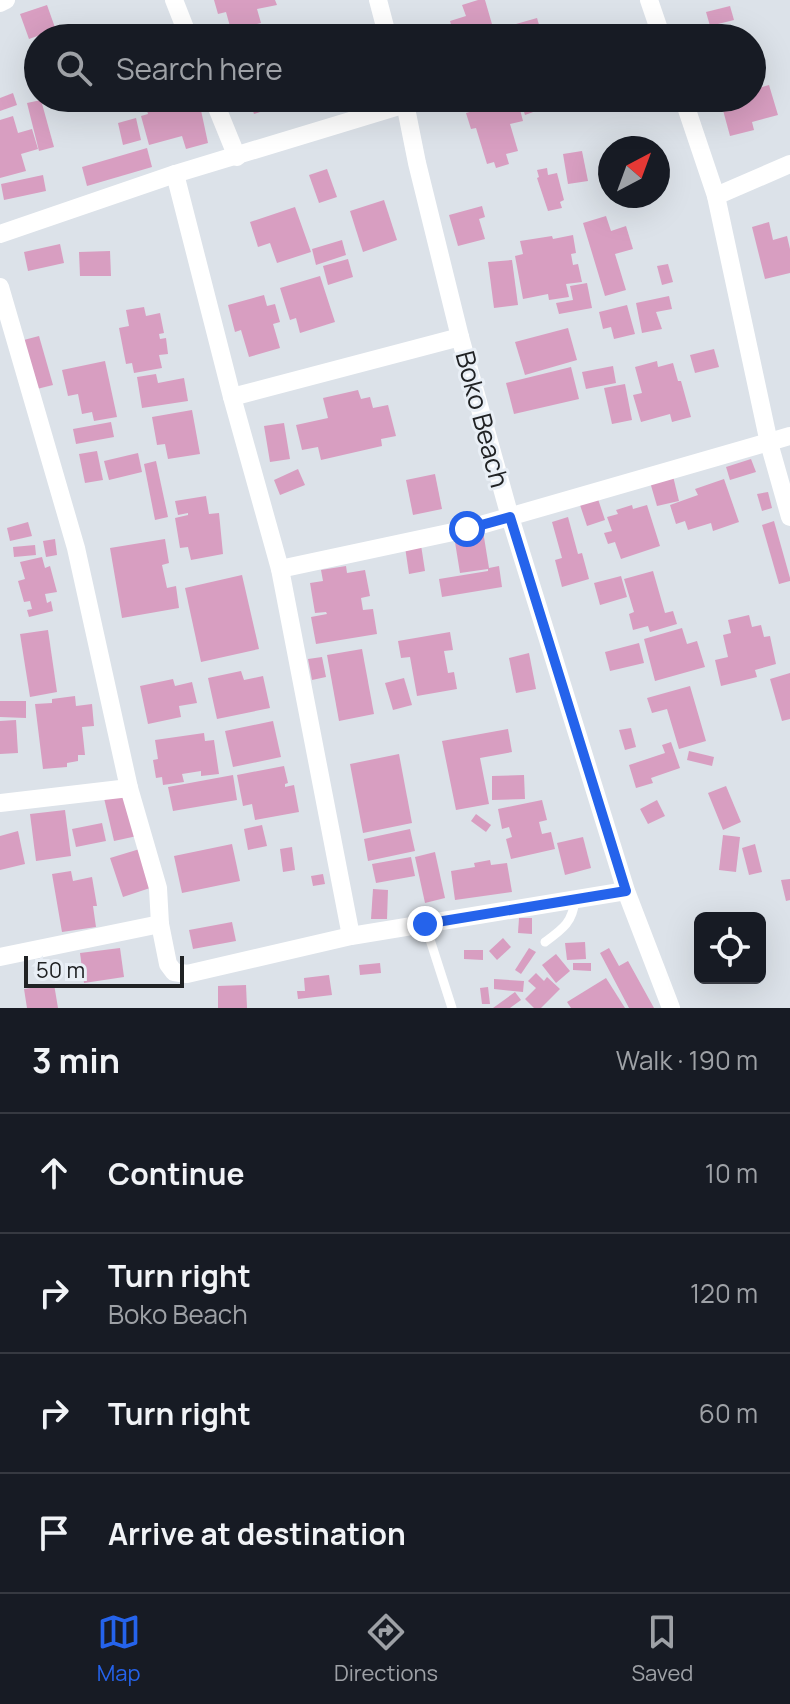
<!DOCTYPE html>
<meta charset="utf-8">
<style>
:root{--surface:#171b24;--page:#20242c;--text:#f1f3f6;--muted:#9ea1a6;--line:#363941;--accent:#2563eb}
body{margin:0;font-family:Manrope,sans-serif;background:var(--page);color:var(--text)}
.controls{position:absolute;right:24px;bottom:24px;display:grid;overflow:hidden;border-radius:12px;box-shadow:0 8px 32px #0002}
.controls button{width:72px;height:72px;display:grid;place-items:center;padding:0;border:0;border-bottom:2px solid var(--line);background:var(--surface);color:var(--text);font:40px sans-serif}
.compass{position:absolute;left:598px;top:136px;width:72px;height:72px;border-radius:50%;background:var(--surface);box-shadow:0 8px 32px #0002;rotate:41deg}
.scale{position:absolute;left:24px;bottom:20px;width:160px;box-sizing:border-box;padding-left:8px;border:4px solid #202224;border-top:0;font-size:22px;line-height:28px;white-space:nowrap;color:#202224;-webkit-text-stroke:6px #e9eff6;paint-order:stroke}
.stop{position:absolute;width:24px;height:24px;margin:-18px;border:6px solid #2563eb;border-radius:50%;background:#fff}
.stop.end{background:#2563eb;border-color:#fff;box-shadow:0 2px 8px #0008}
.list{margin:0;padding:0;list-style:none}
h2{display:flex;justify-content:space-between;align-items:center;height:104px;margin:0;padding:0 32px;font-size:34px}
h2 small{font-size:26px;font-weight:400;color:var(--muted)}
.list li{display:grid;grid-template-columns:52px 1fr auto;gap:24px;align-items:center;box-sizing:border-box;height:120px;padding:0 32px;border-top:2px solid var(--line)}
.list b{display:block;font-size:30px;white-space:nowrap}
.list p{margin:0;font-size:26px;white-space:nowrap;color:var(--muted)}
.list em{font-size:26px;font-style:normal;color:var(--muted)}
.icon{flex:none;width:44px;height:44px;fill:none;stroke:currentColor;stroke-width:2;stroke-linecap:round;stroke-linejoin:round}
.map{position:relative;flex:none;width:790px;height:1008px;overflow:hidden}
.search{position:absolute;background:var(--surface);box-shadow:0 8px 32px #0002;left:24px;right:24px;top:24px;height:88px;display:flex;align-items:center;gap:20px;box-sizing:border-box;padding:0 28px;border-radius:44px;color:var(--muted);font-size:30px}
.sheet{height:584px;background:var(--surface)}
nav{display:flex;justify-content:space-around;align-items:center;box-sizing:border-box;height:112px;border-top:2px solid var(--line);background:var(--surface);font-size:22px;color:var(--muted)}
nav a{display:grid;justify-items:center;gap:4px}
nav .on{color:var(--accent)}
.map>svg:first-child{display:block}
.building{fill:#d89ec1}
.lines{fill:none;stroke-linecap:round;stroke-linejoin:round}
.lane{stroke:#fff;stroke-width:9}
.street{stroke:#fff;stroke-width:18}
.route{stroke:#2563eb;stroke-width:10}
.labels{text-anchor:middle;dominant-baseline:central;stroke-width:6;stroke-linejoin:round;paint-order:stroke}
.street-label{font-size:26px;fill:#202224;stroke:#e9eff6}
</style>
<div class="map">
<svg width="790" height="1008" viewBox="0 0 790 1008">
<rect width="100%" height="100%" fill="#dce2e9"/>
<g class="building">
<path d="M214,0H275L277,5L257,9L261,23L231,30L226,12L218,14Z"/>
<path d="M478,0H485L496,38H455L450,21L466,16L462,5Z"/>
<path d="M47,5L58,36L44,38L43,34L29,39L20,14Z"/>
<path d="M730,6L734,20L710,26L706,12Z"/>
<path d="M537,18L543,38H521L516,24Z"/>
<path d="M364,31L367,38H348Z"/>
<path d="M769,85L778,115L752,122L754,130L730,136L720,99L752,98V90Z"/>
<path d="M13,93L17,105L0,111V98Z"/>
<path d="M137,98H165L141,107Z"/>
<path d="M179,98H188L189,103L199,101L208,143L186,149L182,136L149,145L141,116L148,114L146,107Z"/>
<path d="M249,98H301V99L254,114Z"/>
<path d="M493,98H517L523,121L510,124L518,151L506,154L509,164L496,168L494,162L487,164L476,128L471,129L466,113L495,105Z"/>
<path d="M532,98L536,111L525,115L520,99Z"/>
<path d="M41,100L54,147L39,151L27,103Z"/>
<path d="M13,116L18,133L32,129L38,149L21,154L26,171L0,178V120Z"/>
<path d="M136,118L141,140L123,145L118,123Z"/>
<path d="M147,148L152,167L87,186L82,167Z"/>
<path d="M582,151L588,181L568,184L563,154Z"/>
<path d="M547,168L548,175L557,173L564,200L560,202L562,208L548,211L537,178L539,177L537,170Z"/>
<path d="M327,169L337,197L319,203L309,175Z"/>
<path d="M43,175L46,191L4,200L1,184Z"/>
<path d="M384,200L397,240L363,252L350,211Z"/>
<path d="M482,206L485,217L479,219L485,239L458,246L449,215Z"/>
<path d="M295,207L311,252L277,263L270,243L258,247L250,222Z"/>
<path d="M606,216L611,231L626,226L633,249L615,254L626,290L605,296L583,223Z"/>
<path d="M769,222L773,240L787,236L790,249V273L765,279L752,227Z"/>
<path d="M573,235L576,253L571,254L573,265L578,264L582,282L566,284L569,297L549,300L548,294L523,299L515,256L523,254L520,241L552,236L553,239Z"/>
<path d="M342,240L346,255L316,265L312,249Z"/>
<path d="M60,244L64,263L28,271L24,252Z"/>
<path d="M110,251L111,276H80L79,252Z"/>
<path d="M348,259L353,277L328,285L323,266Z"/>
<path d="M512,260L518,305L494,308L488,262Z"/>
<path d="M668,264L673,282L662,285L657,266Z"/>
<path d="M320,276L335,322L300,333L296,318L290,320L280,288Z"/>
<path d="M587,283L592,308L559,314L556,303L573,300L570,286Z"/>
<path d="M264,295L267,306L275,304L280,322L273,324L280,348L249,357L241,330L235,332L228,305Z"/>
<path d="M669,296L672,309L656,312L662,329L642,333L636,303Z"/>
<path d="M627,305L635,334L614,339L611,327L603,329L599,312Z"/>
<path d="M144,307L146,316L160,313L164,333L159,334L160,339L166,338L168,354L159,355L162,368L134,373L132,363L126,364L119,328L129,326L126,310Z"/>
<path d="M568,328L577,360L525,375L515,342Z"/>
<path d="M39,336L53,385L33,390L20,341Z"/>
<path d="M714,349L719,367L695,373L690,355Z"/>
<path d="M105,361L117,417L94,421L92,412L82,414L78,394L68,396L62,370Z"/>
<path d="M657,361L658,367L673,363L678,381H681L691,417L672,422L670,414L641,422L633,395L642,393L635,367Z"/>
<path d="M613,366L616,383L586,389L582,372Z"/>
<path d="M571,367L579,399L514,414L506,383Z"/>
<path d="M156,374L158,383L184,378L188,401L142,408L137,377Z"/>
<path d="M625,384L632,420L612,424L604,388Z"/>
<path d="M358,390L361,399L370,397L373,408L388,405L396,436L381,439L382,446L321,460L318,447L302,450L296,425L328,418L323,398Z"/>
<path d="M192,410L200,454L168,459L165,444L157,445L152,417Z"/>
<path d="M111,422L114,437L76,444L73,429Z"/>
<path d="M284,423L290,459L270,462L264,426Z"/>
<path d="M97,451L103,480L85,483L79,454Z"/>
<path d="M138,453L142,472L109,480L104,461Z"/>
<path d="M751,459L756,472L730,480L726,467Z"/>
<path d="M156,461L168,517L155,520L144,464Z"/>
<path d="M298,469L305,485L280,495L274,480Z"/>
<path d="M435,474L442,509L413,515L406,480Z"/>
<path d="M673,476L679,501L657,506L650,482Z"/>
<path d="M724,479L739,522L713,531L711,523L688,530L685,521L676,524L670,505L698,495L695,489Z"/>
<path d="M768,492L772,508L762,511L757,494Z"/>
<path d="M206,496L209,514L219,513L223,554L191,560L188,547L180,548L175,518L188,515V513L178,515L175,501Z"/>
<path d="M598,499L605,520L587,526L580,505Z"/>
<path d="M632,505L633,509L647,505L660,546L621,559L615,542L608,544L604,533L612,531L607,517L618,514L616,510Z"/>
<path d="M568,517L578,554L582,553L589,579L562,587L555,560L562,558L552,522Z"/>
<path d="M774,521L790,578V581L779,584L762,525Z"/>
<path d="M28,522L32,536L10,541L7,528Z"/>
<path d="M483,531L489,568L499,566L502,587L442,597L439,579L488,571V569L460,573L454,536Z"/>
<path d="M55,539L57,555L46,557L43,541Z"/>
<path d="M165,539L169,563L162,565L167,588L176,586L179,608L122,618L110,548Z"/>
<path d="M35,545L36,555L14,557L13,547Z"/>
<path d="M421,545L425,571L409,574L405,547Z"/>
<path d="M42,557L45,568L50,566L57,592L45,594L47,603L51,601L53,611L29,617L27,610L32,609L30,601L24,602L18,581L25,579L20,562Z"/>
<path d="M346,566L347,573L365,570L370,596L361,598L363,610L373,609L377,634L316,644L311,617L327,614L326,612L315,613L310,583L323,581L321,570Z"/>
<path d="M653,571L665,613L673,611L677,624L650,632L648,626L633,630L629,614L634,612L624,579Z"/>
<path d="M242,575L259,649L201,662L185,588Z"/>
<path d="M621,576L627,597L600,605L594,583Z"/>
<path d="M749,615L752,627L761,625L764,637L770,636L776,664L755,670L757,677L721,686L715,660L728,657L723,635L731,633L728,620Z"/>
<path d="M682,628L687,644L697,641L705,667L655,681L644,639Z"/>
<path d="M48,630L57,692L30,697L20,634Z"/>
<path d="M450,632L453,650L444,651L448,673L454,672L457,689L417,696L410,657L401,658L398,641Z"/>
<path d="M639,643L644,663L610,671L605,652Z"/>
<path d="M362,649L374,714L339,721L327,655Z"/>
<path d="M529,653L536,689L516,693L509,658Z"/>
<path d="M322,657L326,677L312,680L308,659Z"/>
<path d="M241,671L244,680L263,676L270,708L217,719L208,678Z"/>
<path d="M790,673V719L782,721L770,679Z"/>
<path d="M404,678L412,705L393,710L385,683Z"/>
<path d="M173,679L175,686L192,682L197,703L179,706L181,717L148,724L140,686Z"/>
<path d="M690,686L706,741L679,749L667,709L652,713L647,698Z"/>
<path d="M75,696L76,706L92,704L94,726L82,727L85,755H78V761L67,763V767L43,769L35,704L52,703V699Z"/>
<path d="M0,701H26V718L0,717Z"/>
<path d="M16,720L18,753L0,754V721Z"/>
<path d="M273,721L281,757L233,767L225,731Z"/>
<path d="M631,728L636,747L625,750L619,730Z"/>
<path d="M508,729L512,752L480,758L489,804L456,810L442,741Z"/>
<path d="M204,733L205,741L214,740L219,774L201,776V771L182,774L184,782L163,785L162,777L156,778L153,760L158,759L155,740Z"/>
<path d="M671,742L680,768L651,778L653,783L636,788L629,765L665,753L662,745Z"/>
<path d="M689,751L714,757L712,766L687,760Z"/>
<path d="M399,754L412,823L363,833L350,764Z"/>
<path d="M284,766L288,783L285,784V787L294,785L299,812L255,820L252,804L243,806L237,775Z"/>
<path d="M233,775L237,800L173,811L168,787Z"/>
<path d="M524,775L525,799L492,800V776Z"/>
<path d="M726,786L741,822L723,830L708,793Z"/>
<path d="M127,793L137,836L114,841L104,798Z"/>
<path d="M542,800L547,820L539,822L542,834L551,832L555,849L511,859L506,839L512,837L509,827L502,829L498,809Z"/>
<path d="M657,800L665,816L648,824L640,809Z"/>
<path d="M65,810L71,856L36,861L30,814Z"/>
<path d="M476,814L491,825L486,832L471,821Z"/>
<path d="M102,823L106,841L76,847L72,829Z"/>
<path d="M262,825L267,846L248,850L244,829Z"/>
<path d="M410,829L415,851L368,861L364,839Z"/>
<path d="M18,831L25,864L0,870V836Z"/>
<path d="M723,835L740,837L736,872L719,870Z"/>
<path d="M583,837L591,868L565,875L557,843Z"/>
<path d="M232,844L240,881L182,893L174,856Z"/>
<path d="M755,844L762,872L749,875L742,848Z"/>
<path d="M292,847L295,870L283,872L280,849Z"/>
<path d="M143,848L156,886L123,897L110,858Z"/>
<path d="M435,852L445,898L425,903L415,857Z"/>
<path d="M411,857L415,876L376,883L372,864Z"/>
<path d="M490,860L491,865L507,863L512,892L455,900L451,871L475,867L474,863Z"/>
<path d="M71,871L73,881L92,877L97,906H93L96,927L62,932L52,874Z"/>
<path d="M323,874L325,884L313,886L311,876Z"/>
<path d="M790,879V900L786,901L781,880Z"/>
<path d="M373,889L388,890L387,919H371Z"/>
<path d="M519,918H532V934L518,933Z"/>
<path d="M232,922L236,941L193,949L189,930Z"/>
<path d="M503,938L511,947L497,960L489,951Z"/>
<path d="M585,942L586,959L567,960L565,943Z"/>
<path d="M120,948L124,977L84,983L80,953Z"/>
<path d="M529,948L536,952L521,974L515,970Z"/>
<path d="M609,948L619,966L628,961L654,1008H629L600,953Z"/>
<path d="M464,950H483V960L464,959Z"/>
<path d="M556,954L570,971L556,983L542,965Z"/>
<path d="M380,963L381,973L360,975L359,965Z"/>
<path d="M573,963H591V971L573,970Z"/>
<path d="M536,973L544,981L547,977L560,989L541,1008H534L525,999L536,988L528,981Z"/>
<path d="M329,975L332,995L298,999L297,991H305L304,978Z"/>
<path d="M606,978L625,1008H571L567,1002Z"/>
<path d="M494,979L524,981L523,992L494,989Z"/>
<path d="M54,984L58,1008H27L24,989Z"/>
<path d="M246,985L247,1008H218V986Z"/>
<path d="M488,987L490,1004H482L480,988Z"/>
<path d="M515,992L521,1000L510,1008H493Z"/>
</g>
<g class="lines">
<g class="lane">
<path d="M425,924L452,1008"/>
<path d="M545,942C563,929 573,922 575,899"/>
</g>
<g class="street">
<path d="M174,0L189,38"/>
<path d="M378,0L388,38"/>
<path d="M649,0L662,38"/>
<path d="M0,3L6,0"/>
<path d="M213,98L237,157"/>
<path d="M404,98L417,163L460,337L510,517L626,891L671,1008"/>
<path d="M683,98L716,196L769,443L790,517"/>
<path d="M175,174L232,397L280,569L351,936"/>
<path d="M716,196L790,164"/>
<path d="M0,234L175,174L406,104"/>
<path d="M0,287L76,548L129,788L158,888L160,924L168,964L174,972L187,974L351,936L626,891"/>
<path d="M232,397L460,337"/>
<path d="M280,569L467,529L790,436"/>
<path d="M0,803L129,788"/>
<path d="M0,957L160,924"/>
</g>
</g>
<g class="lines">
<path class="route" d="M425,924L626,891L510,517L467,529"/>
</g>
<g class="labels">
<g class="street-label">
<text transform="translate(483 419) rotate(75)">Boko Beach</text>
</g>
</g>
</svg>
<div class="controls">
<button><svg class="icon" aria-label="locate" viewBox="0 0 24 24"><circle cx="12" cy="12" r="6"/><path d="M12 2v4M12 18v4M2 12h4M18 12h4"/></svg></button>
</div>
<svg class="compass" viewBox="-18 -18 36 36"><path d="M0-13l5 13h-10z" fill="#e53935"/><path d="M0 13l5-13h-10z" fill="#9ea1a6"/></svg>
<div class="scale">50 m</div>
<div class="stop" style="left:467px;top:529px"></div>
<div class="stop end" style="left:425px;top:924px"></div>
<div class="search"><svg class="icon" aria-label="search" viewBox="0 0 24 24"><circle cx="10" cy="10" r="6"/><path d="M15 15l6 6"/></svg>Search here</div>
</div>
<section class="sheet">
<h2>3 min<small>Walk · 190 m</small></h2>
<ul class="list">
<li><svg class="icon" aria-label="ahead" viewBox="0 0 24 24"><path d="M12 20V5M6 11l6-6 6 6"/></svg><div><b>Continue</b></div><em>10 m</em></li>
<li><svg class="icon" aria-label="right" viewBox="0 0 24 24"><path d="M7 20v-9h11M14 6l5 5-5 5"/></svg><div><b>Turn right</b><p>Boko Beach</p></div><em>120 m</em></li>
<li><svg class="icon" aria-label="right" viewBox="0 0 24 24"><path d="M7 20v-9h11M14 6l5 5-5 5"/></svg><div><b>Turn right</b></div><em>60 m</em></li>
<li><svg class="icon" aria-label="arrive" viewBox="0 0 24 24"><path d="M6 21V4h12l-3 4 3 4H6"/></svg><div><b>Arrive at destination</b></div></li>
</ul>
</section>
<nav>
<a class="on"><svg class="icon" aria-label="map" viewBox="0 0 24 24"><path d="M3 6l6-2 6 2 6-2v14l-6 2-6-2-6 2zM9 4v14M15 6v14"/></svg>Map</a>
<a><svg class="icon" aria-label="directions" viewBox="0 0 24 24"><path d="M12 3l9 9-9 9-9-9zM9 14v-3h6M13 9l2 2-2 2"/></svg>Directions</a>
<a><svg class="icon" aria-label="saved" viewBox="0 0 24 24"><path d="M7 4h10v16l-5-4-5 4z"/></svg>Saved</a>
</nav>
